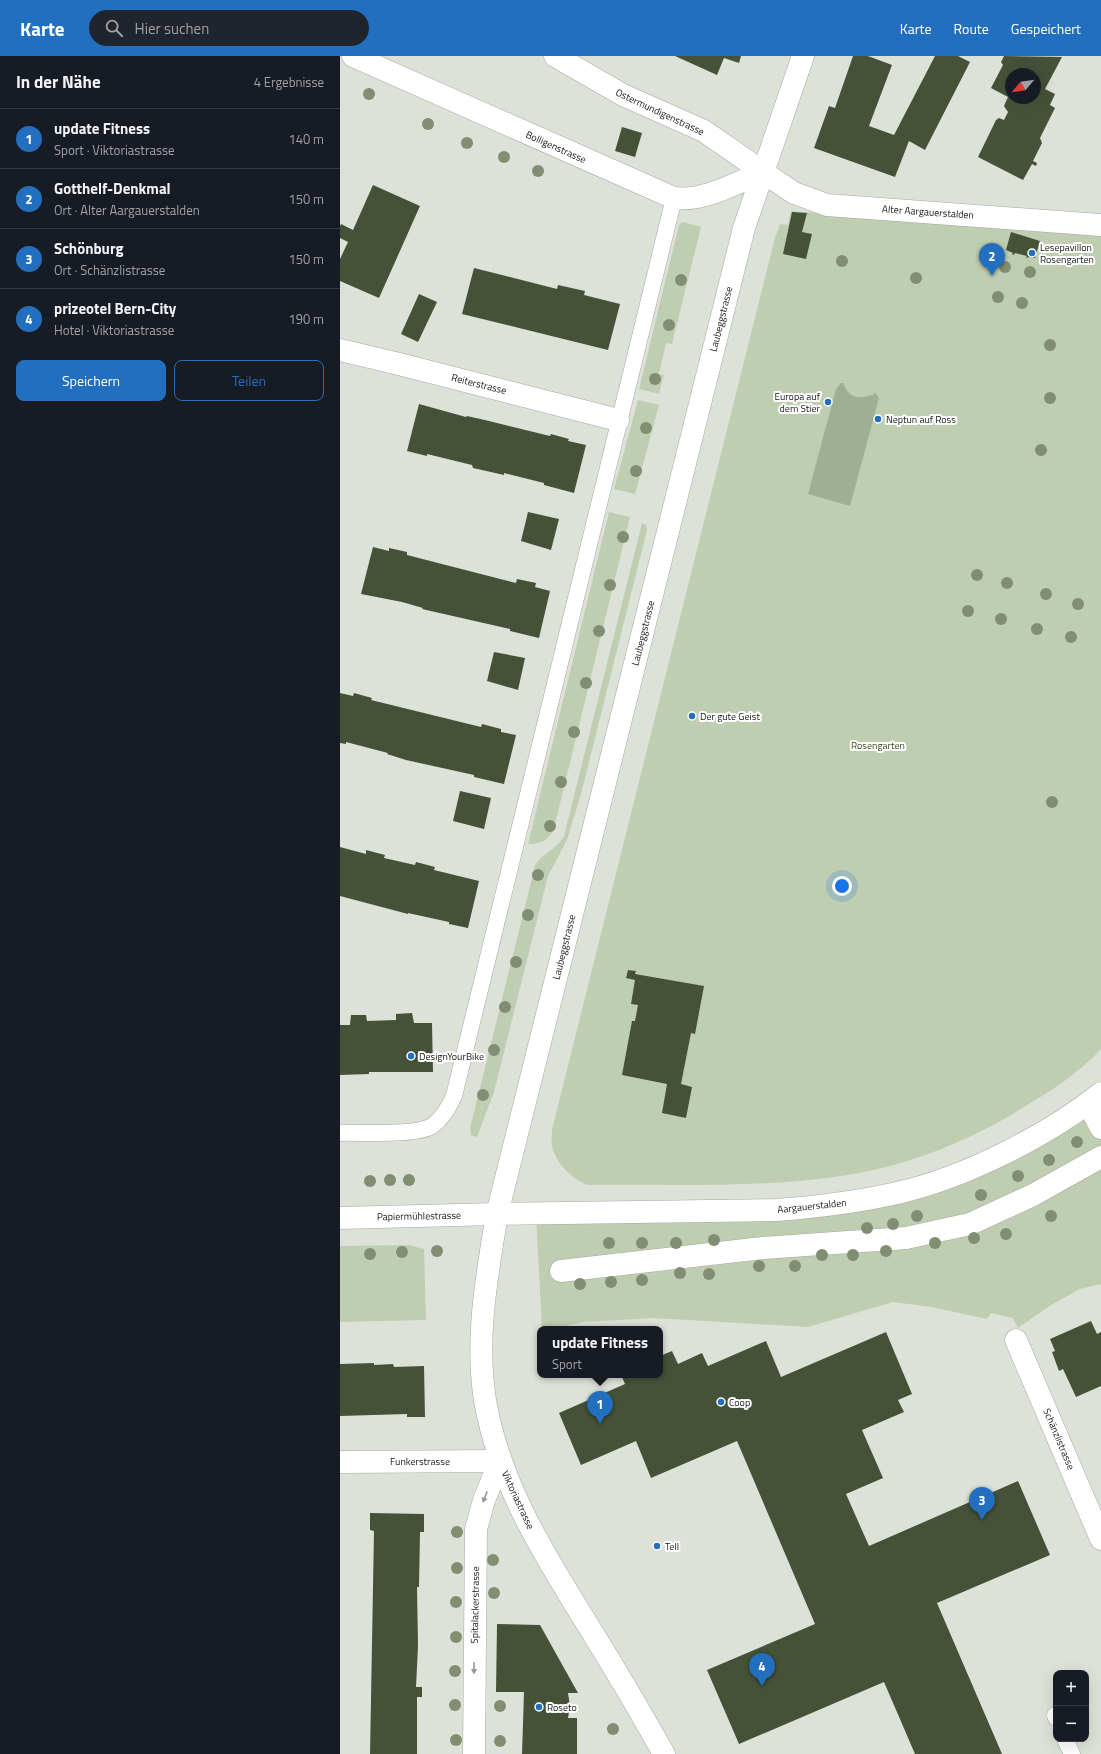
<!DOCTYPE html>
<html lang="de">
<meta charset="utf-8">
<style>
:root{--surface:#171b24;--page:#20242c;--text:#f1f3f6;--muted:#9ea1a6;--line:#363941;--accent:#236fbf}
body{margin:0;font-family:"Titillium Web",sans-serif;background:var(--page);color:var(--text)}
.controls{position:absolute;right:12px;bottom:12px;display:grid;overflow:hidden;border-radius:8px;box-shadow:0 4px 16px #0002}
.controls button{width:36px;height:36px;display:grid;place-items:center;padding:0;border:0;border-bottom:1px solid var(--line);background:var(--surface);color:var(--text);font:20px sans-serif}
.compass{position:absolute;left:665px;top:12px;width:36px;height:36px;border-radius:50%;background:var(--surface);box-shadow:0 4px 16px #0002;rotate:241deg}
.you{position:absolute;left:502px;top:830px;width:14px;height:14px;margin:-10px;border:3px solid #fff;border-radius:50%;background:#1a73e8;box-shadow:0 0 0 6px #1a73e833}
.badge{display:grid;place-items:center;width:26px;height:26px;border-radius:50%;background:var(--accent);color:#fff;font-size:13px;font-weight:700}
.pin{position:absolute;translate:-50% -33px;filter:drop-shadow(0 1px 2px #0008)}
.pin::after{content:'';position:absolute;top:21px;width:14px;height:12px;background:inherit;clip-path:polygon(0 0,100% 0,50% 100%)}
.popup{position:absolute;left:197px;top:1270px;width:126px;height:52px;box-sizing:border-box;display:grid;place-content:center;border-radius:8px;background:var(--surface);filter:drop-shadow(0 1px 3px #0005);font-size:13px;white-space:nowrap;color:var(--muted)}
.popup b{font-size:15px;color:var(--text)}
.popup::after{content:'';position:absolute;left:50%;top:100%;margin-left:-8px;border:8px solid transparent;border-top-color:var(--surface)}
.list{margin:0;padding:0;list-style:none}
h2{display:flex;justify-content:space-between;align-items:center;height:52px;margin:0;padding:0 16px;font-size:17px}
h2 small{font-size:13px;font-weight:400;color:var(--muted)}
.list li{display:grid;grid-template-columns:26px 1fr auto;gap:12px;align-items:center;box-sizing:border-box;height:60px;padding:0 16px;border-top:1px solid var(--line)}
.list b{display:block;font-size:15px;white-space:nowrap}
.list p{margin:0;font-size:13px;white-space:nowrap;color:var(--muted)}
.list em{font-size:13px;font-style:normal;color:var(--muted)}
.actions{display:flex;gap:8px;padding:12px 16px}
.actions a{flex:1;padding:9px 0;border:1px solid var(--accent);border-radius:8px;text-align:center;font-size:14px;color:var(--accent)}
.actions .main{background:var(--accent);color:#fff}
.icon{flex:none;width:22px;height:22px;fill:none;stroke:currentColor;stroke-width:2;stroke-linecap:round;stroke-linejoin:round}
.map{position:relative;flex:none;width:761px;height:1698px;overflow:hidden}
header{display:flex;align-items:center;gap:24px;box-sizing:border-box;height:56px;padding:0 20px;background:var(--accent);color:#fff}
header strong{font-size:19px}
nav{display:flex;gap:22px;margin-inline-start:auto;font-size:14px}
.search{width:280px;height:36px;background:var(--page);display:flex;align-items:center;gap:10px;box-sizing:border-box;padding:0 14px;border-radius:22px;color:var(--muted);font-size:15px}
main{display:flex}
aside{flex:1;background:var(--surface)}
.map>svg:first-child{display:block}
.green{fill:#bfceb1}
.water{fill:#a0af92}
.building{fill:#455238;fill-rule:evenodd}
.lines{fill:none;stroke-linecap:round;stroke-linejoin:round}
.service-casing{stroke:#a4a8a0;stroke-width:17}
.pedestrian-casing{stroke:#a4a8a0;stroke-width:23}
.minor-casing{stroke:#a4a8a0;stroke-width:23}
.secondary-casing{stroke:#a4a8a0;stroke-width:23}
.primary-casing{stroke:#a4a8a0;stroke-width:23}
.service{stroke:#fff;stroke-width:16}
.pedestrian{stroke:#fff;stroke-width:22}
.minor{stroke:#fff;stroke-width:22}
.secondary{stroke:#fff;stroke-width:22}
.primary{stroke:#fff;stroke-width:22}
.tree{fill:#818e71}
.oneway{fill:#979896}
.poi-dot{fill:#236fbf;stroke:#fff;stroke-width:1.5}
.labels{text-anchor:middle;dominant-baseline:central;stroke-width:4;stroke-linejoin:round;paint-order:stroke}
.street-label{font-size:10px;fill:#171915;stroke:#fff}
.poi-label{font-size:10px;fill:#171915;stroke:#fff;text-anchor:start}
.park-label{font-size:10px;fill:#364a1c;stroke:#fff}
</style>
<header>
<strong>Karte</strong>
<div class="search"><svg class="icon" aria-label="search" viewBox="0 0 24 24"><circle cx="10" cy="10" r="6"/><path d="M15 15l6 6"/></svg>Hier suchen</div>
<nav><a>Karte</a><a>Route</a><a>Gespeichert</a></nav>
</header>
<main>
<aside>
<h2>In der Nähe<small>4 Ergebnisse</small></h2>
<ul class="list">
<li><span class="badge">1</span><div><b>update Fitness</b><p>Sport · Viktoriastrasse</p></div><em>140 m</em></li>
<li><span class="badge">2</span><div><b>Gotthelf-Denkmal</b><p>Ort · Alter Aargauerstalden</p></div><em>150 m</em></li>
<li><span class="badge">3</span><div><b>Schönburg</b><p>Ort · Schänzlistrasse</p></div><em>150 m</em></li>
<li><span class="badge">4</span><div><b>prizeotel Bern-City</b><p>Hotel · Viktoriastrasse</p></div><em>190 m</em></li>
</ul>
<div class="actions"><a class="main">Speichern</a><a>Teilen</a></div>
</aside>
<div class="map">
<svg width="761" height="1698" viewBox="0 0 761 1698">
<rect width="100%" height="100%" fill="#dde2d8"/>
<g class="green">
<path d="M451,155L761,178V993C740,1016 711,1035 684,1051C634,1082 578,1106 519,1117C431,1133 337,1128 248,1129C232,1123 216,1108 212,1090C211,1085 212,1079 212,1074L435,182L440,168L448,169Z"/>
<path d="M343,166L361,171L332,288L326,287L319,318L324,319L319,338L299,333L339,169Z"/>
<path d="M298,344L319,349L295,438L274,433Z"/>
<path d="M269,456L290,461L214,772C210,783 200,789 188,788Z"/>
<path d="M302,467L306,469L307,474L241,738L227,784L208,820L154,1036L137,1081L131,1079L130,1072L195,810C200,798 217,794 224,780Z"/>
<path d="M761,1040V1228L740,1233L711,1249L678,1272L673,1262L651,1257L647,1263L591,1251L553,1246L468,1271L314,1262L243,1266L213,1273H202L196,1160L559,1139Z"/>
<path d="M69,1189L84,1193L86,1264L0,1266V1190Z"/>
</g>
<path class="water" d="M501,327H504C504,331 506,332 508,336C516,344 524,341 533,339L535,336L539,342L510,450L468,438L496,333Z"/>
<g class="building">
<path d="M335,0H401L399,7L384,2L377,19Z"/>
<path d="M513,0H528L552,9L529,70L554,79L595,0H618L630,6L585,94L569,85L555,121L474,92L489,50L495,52Z"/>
<path d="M664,0L722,1L705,33L715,38L710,49L715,52L700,82L702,87L693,105L697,107L696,110L692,108L683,124L638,101L656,64L659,62L664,64L668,56L664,50L668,41L651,32L663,9L661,6ZM671,18H695V42H671Z"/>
<path d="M282,71L302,77L295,101L275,95Z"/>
<path d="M33,129L80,150L39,242L0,225V203L8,186L0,182V170L1,168L13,174Z"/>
<path d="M452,156L467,157L462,176L472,178L466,203L443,198Z"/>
<path d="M671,176L700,185L695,202L689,201L686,202L687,200L675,197L674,199L672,198L673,197L666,194Z"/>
<path d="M134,212L217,233L218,229L245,235L244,239L280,248L268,294L122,258Z"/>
<path d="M79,238L97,246L78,286L61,278Z"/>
<path d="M79,348L126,361L127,360L145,364L210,380L211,378L229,383L228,385L246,389L234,437L204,429V427L164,417V419L133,412L132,409L87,398V400L67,395Z"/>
<path d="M188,456L219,463L211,494L181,485Z"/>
<path d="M33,491L49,495V492L67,496V499L176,527L177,523L196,527L195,531L210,535L199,582L170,575V573L82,553L83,552L62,546L21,538Z"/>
<path d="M154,596L185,602L178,634L147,625Z"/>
<path d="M0,637L13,640L14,637L32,642L31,644L141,671L142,668L161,673V676L176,679L164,728L134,721V719L66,704L47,698L48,697L6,686V688L0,687Z"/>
<path d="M120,735L151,742L144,773L113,765Z"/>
<path d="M0,791L26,798V794L45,799L44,802L75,809L76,806L95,811L94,814L139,825L128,872L109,868V866L68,857V858L0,840Z"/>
<path d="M288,914L296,915L295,918L364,930L355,978L351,977L341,1028L352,1031L346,1062L322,1057L327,1028L282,1019L292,965H295L298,949L291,948L295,924L286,922Z"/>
<path d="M72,957L74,967H92L93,1016H29V1018L0,1019V969H10L11,959H26L27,965L56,964V958Z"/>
<path d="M751,1265L757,1278L761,1276V1330L736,1341L723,1313L719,1315L712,1296L715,1295L710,1283Z"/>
<path d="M546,1276L572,1338L558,1344L564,1356L522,1374L543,1422L506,1438L529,1490L678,1425L710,1499L597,1547L662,1698H575L544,1626L399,1688L367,1614L475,1568L397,1385L311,1422L296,1385L241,1409L219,1357L285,1328L281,1319H320V1300L332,1295L338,1308L362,1297L368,1310L426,1285L441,1321Z"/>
<path d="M34,1307V1309L53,1308L54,1311L84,1310L85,1361H67V1358L0,1360V1308Z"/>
<path d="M30,1457L84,1458V1476H80L79,1531H77L78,1590L76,1631H82V1641H77V1698H30L34,1475L30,1474Z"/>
<path d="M157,1568L200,1569L238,1637H228L230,1650L228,1662H237V1698H182L184,1636H156Z"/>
</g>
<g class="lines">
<g class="service-casing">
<g id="service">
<path d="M0,1077C21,1076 76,1080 92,1070C102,1063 109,1051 114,1040L334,142"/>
<path d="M715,1659L716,1662"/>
<path d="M725,1683L732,1698"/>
</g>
</g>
<g class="pedestrian-casing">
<path id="pedestrian" d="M221,1215L423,1192L566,1182L630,1168L693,1139L761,1101"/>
</g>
<g class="minor-casing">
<g id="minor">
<path d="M13,0L334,142C364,146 396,127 423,116L454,137L487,149L761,169"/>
<path d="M0,294L59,308L278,364"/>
<path d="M748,1047L761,1072"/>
<path d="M676,1284L761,1483"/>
<path d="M0,1406L160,1405L144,1444L136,1473L134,1698"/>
</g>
</g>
<g class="secondary-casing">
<g id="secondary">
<path d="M215,0L283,39L364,75L423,116"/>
<path d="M324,1698C300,1655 275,1613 249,1571C205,1500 159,1428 145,1344C135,1283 147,1219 157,1158L436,1154C477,1151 517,1146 557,1137C624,1122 707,1080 761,1037"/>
</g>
</g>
<g class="primary-casing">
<path id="primary" d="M0,1162L157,1158L404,172L463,0"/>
</g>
<use href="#service" class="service"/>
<use href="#pedestrian" class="pedestrian"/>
<use href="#minor" class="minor"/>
<use href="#secondary" class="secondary"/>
<use href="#primary" class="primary"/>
</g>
<g class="tree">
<circle cx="29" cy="38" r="6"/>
<circle cx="88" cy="68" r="6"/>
<circle cx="127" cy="87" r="6"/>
<circle cx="164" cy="101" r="6"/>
<circle cx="198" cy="115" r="6"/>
<circle cx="502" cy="205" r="6"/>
<circle cx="665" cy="211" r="6"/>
<circle cx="690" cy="216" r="6"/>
<circle cx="576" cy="222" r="6"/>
<circle cx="341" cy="224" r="6"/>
<circle cx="658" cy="241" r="6"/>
<circle cx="682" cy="247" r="6"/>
<circle cx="329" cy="269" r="6"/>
<circle cx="710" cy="289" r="6"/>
<circle cx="315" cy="323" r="6"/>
<circle cx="710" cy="342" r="6"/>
<circle cx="306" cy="372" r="6"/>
<circle cx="701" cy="394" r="6"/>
<circle cx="296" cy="415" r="6"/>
<circle cx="283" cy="481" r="6"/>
<circle cx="637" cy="519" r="6"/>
<circle cx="667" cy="527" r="6"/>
<circle cx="270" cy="529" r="6"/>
<circle cx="706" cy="538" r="6"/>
<circle cx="738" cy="548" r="6"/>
<circle cx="628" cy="555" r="6"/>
<circle cx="661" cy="563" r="6"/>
<circle cx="697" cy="573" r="6"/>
<circle cx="259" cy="575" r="6"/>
<circle cx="731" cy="581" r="6"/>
<circle cx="246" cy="627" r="6"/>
<circle cx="234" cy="676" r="6"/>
<circle cx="221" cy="726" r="6"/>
<circle cx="712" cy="746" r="6"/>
<circle cx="210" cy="770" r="6"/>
<circle cx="198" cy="819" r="6"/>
<circle cx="188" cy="859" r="6"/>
<circle cx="176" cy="906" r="6"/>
<circle cx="165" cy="951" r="6"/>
<circle cx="154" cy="994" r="6"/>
<circle cx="143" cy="1039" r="6"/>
<circle cx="737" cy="1086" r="6"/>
<circle cx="709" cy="1104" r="6"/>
<circle cx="678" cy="1120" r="6"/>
<circle cx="50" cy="1124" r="6"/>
<circle cx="69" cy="1124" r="6"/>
<circle cx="30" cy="1125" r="6"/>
<circle cx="641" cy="1139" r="6"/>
<circle cx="577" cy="1160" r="6"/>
<circle cx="711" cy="1160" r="6"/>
<circle cx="553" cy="1168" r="6"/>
<circle cx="527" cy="1172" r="6"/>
<circle cx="666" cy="1178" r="6"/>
<circle cx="634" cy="1182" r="6"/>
<circle cx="374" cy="1184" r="6"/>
<circle cx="269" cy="1187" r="6"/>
<circle cx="302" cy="1187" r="6"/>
<circle cx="336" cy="1187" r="6"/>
<circle cx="595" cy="1187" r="6"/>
<circle cx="97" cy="1195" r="6"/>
<circle cx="546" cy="1195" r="6"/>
<circle cx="62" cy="1196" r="6"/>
<circle cx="30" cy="1198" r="6"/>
<circle cx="482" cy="1199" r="6"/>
<circle cx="513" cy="1199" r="6"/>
<circle cx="419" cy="1210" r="6"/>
<circle cx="455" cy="1210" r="6"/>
<circle cx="340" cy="1217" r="6"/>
<circle cx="369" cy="1218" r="6"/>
<circle cx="302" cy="1224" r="6"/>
<circle cx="271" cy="1226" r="6"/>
<circle cx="240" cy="1228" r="6"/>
<circle cx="117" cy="1476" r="6"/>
<circle cx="153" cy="1504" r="6"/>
<circle cx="117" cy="1512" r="6"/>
<circle cx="154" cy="1537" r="6"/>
<circle cx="116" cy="1546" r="6"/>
<circle cx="116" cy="1581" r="6"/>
<circle cx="115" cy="1615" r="6"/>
<circle cx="115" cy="1649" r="6"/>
<circle cx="160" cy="1650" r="6"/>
<circle cx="273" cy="1673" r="6"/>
<circle cx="116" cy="1684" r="6"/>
<circle cx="160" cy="1685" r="6"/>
</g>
<defs><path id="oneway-solid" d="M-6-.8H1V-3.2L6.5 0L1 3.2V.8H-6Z"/></defs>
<g class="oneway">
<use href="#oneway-solid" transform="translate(145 1441) rotate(111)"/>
<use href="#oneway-solid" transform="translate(134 1612) rotate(90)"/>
</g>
<g class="poi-dot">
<circle cx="692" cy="197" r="4"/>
<circle cx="488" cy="346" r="4"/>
<circle cx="538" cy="363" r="4"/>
<circle cx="352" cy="660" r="4"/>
<circle cx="71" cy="1000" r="4"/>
<circle cx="381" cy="1346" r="4"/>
<circle cx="317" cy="1490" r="4"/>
<circle cx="199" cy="1651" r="4"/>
</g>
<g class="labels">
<g class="street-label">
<text transform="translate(320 56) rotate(25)">Ostermundigenstrasse</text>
<text transform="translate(216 91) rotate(24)">Bolligenstrasse</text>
<text transform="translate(588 156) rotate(4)">Alter Aargauerstalden</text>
<text transform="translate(381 263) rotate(-76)">Laubeggstrasse</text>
<text transform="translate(139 328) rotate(14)">Reiterstrasse</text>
<text transform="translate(303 577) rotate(-76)">Laubeggstrasse</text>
<text transform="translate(224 891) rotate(-76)">Laubeggstrasse</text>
<text transform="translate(472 1150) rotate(-6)">Aargauerstalden</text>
<text transform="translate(79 1160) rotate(-1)">Papiermühlestrasse</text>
<text transform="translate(719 1383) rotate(67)">Schänzlistrasse</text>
<text x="80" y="1405">Funkerstrasse</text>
<text transform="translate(178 1444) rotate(65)">Viktoriastrasse</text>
<text transform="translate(135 1549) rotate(-89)">Spitalackerstrasse</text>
</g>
<g class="poi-label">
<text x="700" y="191">Lesepavillon<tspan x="700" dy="12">Rosengarten</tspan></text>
<text x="480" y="340" text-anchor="end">Europa auf<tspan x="480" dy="12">dem Stier</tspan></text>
<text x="546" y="363">Neptun auf Ross</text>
<text x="360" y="660">Der gute Geist</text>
<text x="79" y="1000">DesignYourBike</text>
<text x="389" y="1346">Coop</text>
<text x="325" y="1490">Tell</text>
<text x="207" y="1651">Roseto</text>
</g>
<g class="park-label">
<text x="538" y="689">Rosengarten</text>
</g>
</g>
</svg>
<div class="controls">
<button>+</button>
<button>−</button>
</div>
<svg class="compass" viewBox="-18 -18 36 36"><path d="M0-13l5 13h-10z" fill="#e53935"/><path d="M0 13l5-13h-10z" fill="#9ea1a6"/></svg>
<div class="you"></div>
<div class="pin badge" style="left:260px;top:1368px">1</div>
<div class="popup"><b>update Fitness</b>Sport</div>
<div class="pin badge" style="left:652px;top:220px">2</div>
<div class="pin badge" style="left:642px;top:1464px">3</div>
<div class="pin badge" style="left:422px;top:1630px">4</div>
</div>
</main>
